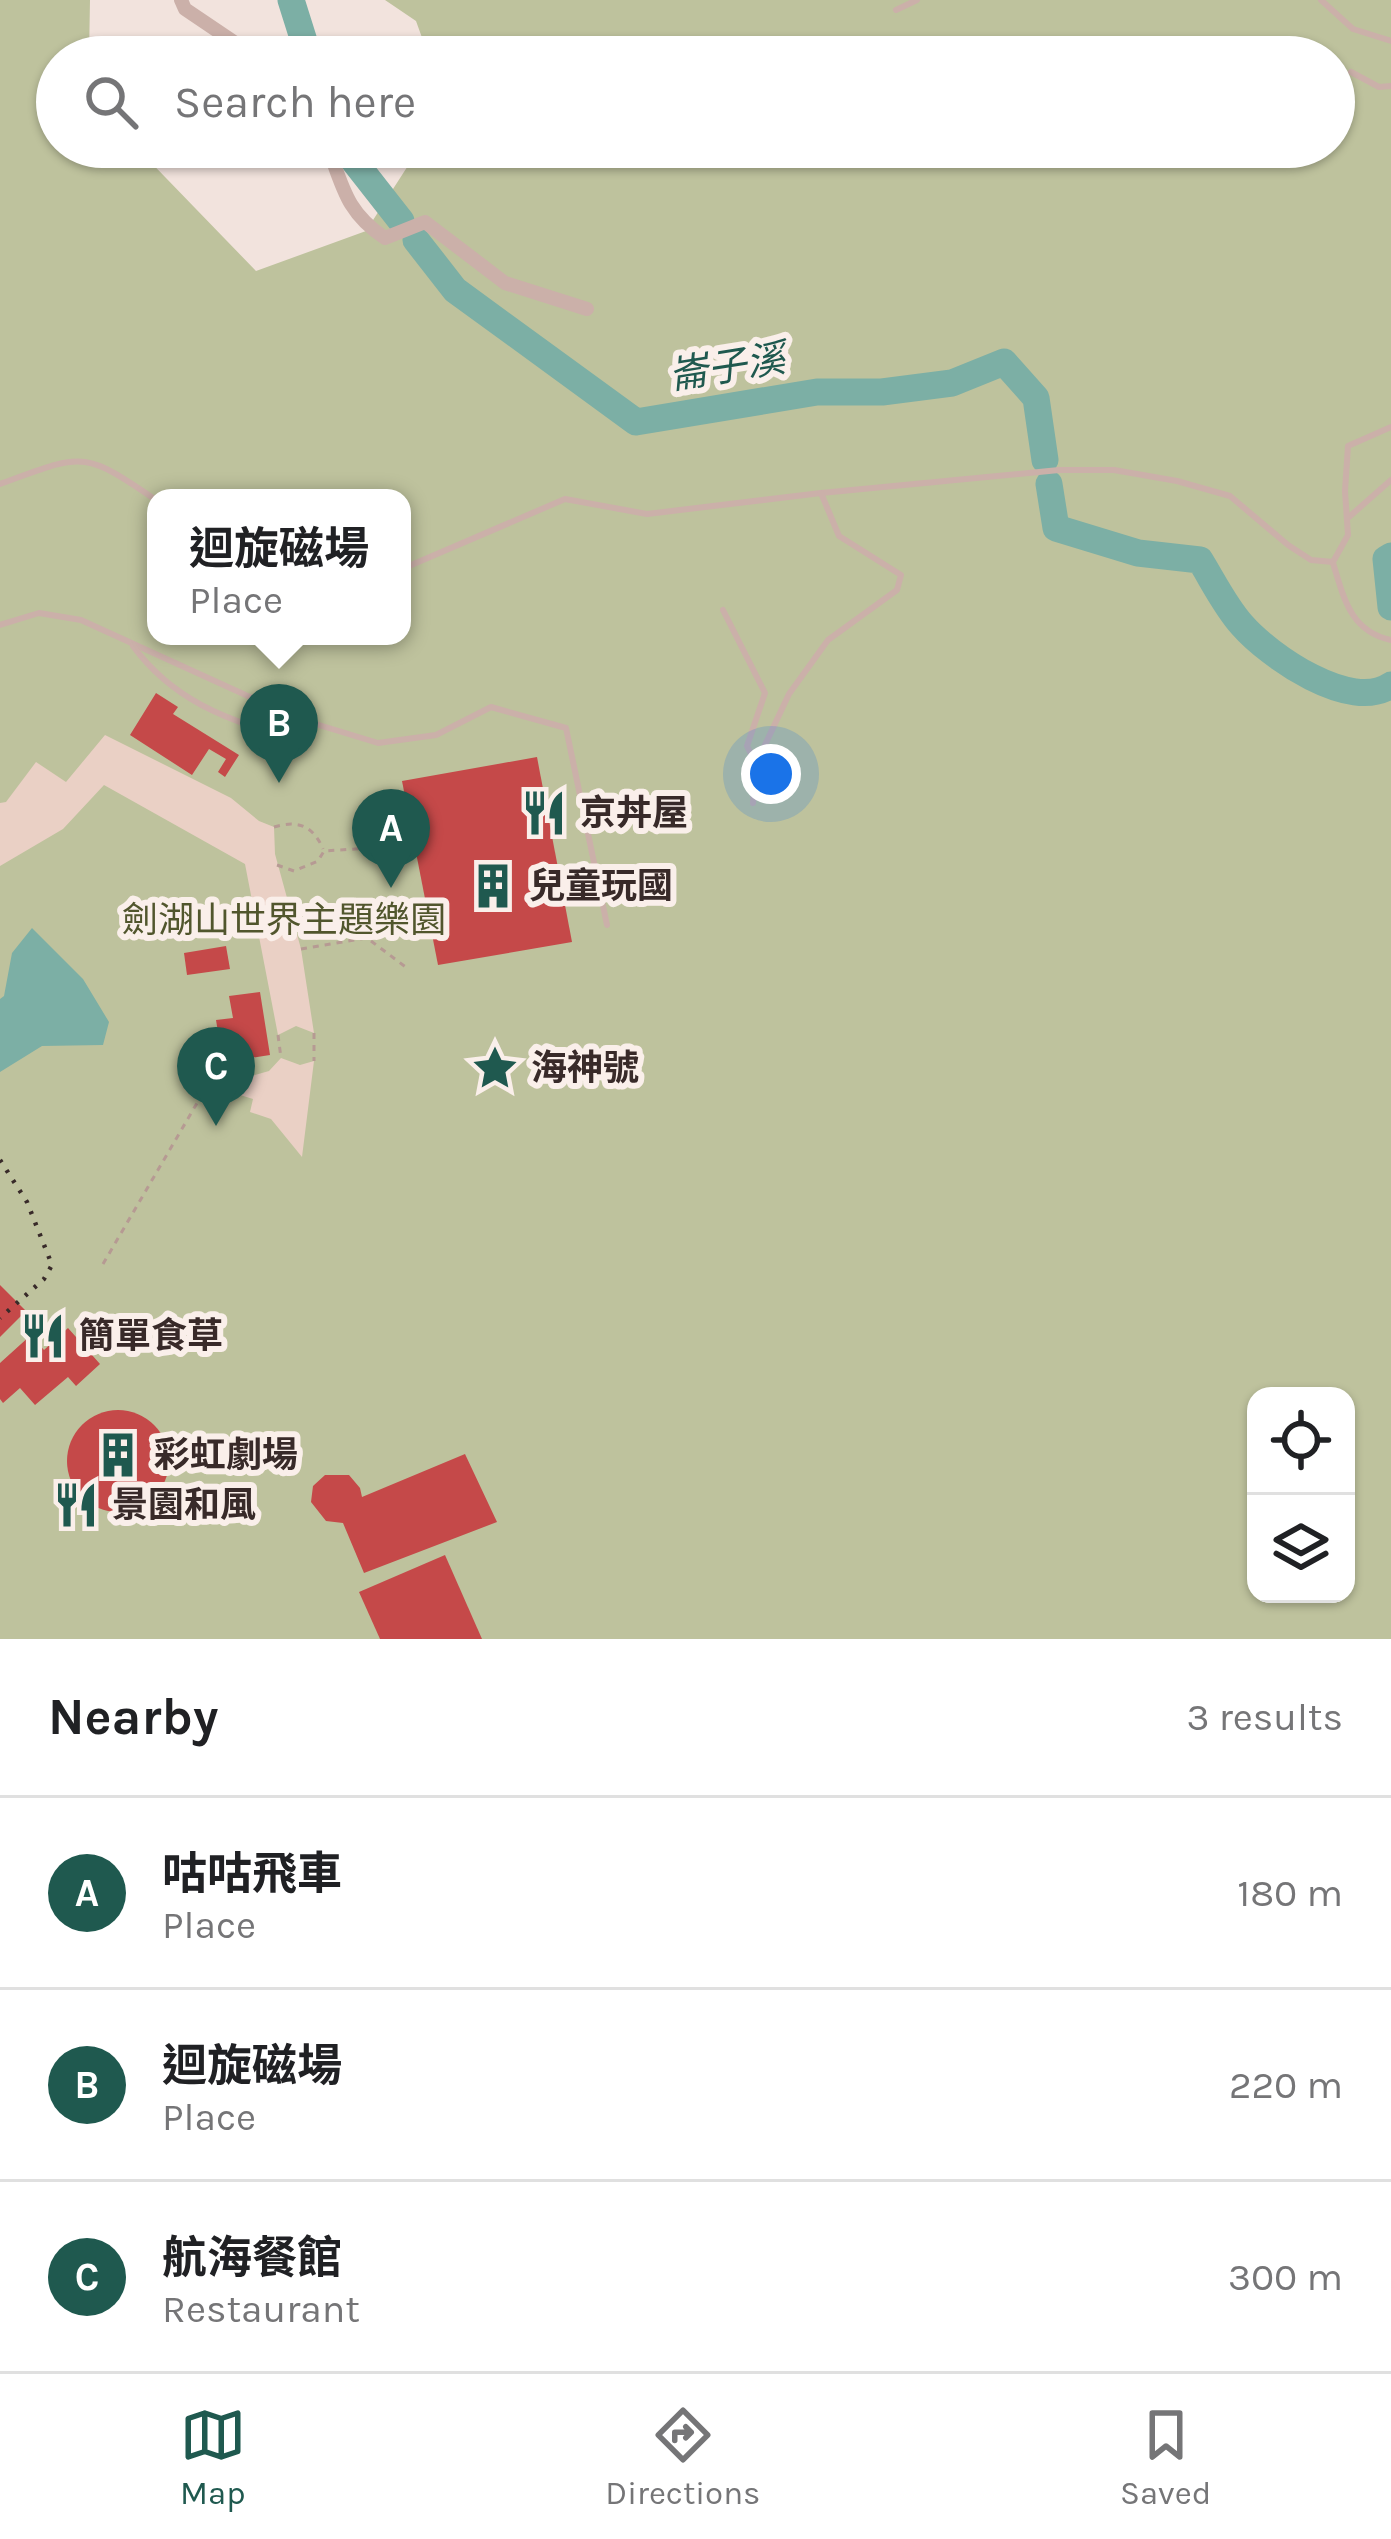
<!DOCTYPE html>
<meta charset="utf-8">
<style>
:root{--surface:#fff;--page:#f6f6f6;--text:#202124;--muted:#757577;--line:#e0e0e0;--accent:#1f594f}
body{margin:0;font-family:Karla,"Noto Sans TC",sans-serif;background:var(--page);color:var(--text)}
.controls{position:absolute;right:36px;bottom:36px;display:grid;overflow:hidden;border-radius:24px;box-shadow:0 3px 9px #0004}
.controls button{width:108px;height:108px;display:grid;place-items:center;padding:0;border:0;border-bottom:3px solid var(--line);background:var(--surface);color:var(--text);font:60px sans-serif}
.you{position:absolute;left:771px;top:774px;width:42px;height:42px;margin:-30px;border:9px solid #fff;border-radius:50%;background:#1a73e8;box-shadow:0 0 0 18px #1a73e833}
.badge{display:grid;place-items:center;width:78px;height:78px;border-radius:50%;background:var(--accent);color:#fff;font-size:39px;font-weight:700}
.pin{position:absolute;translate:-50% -99px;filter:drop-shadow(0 3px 6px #0008)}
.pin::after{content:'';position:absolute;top:63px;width:42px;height:36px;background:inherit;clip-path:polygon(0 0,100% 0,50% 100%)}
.popup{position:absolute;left:147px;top:489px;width:264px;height:156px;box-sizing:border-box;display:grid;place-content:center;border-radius:24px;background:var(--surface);filter:drop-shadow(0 3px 9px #0005);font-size:39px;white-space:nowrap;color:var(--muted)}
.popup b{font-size:45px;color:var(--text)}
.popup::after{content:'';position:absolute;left:50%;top:100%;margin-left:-24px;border:24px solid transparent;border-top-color:var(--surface)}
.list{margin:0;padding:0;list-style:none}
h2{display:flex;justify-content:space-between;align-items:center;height:156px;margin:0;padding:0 48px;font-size:51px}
h2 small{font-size:39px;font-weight:400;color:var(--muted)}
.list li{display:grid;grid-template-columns:78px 1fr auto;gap:36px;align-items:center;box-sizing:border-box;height:192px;padding:0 48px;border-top:3px solid var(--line)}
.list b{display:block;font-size:45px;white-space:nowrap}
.list p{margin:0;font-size:39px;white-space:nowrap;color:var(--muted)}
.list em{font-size:39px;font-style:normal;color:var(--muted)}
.icon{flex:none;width:66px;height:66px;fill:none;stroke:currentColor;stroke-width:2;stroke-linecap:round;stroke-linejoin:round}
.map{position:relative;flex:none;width:1391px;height:1639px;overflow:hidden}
.search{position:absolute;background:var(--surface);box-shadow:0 3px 9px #0004;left:36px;right:36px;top:36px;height:132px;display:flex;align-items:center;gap:30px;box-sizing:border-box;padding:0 42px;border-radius:66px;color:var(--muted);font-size:45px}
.sheet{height:732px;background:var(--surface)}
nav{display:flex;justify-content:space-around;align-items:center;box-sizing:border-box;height:168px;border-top:3px solid var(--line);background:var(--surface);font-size:33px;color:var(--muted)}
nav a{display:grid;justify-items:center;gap:6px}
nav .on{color:var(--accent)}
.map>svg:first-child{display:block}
.green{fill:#bec29d;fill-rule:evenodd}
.plaza{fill:#ead0c5}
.water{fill:#7cafa5}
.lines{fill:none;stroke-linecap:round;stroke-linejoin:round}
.river{stroke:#7cafa5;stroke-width:27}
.building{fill:#c54949}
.path{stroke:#b69a93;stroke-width:3;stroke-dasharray:6 6;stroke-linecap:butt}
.service{stroke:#cbb0a9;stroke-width:6}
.minor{stroke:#cbb0a9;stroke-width:14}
.rail{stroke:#382a29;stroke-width:4.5;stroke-dasharray:3 9;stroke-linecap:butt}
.labels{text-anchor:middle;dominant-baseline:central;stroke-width:12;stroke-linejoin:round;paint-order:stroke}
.poi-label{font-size:36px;font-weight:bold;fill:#382a29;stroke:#faefea;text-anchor:start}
.park-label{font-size:36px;fill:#51562d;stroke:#faefea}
.water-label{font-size:39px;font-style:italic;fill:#1f594f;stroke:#faefea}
</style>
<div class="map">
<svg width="1391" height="1639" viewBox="0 0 1391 1639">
<rect width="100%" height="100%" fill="#f2e3dd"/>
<path class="green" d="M0,0H90L89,57H57V147H136L256,271L366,231L420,147H1334V57H429L416,21L385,0H1391V1639H0ZM156,498H402V636H156ZM1256,1396H1346V1594H1256Z"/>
<g class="plaza">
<path d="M105,735L231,798L259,821L274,827L275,854L301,949L314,1033L296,1026L278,1035L245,864L104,785L63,829L0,866V803L6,802L36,762L66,782Z"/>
<path d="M281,1058L300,1065L314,1061L302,1157L271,1119L250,1112L253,1099L237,1094L234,1081L269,1071Z"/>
</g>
<path class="water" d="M32,928L83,979L109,1022L103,1045L42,1046L0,1072V999L4,996L12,953Z"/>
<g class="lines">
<g class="river">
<path d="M291,0L309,57"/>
<path d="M343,147L401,221"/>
<path d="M416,240L455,290L636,422L817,392H882L952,383L1004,362L1036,398L1045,460"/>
<path d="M1049,484L1056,528L1138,553L1200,560C1213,581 1225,606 1242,625C1269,656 1351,713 1391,685"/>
<path d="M1391,556L1386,559L1391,607"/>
</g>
</g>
<g class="building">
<path d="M156,693L178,707L173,714L239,755L225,777L218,772L226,759L209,749L192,775L130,735Z"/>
<path d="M537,757L572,942L438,965L402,781Z"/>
<path d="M226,946L230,969L187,975L184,953Z"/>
<path d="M260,992L270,1055L223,1062L216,1020L233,1018L229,996Z"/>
<path d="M0,1285L26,1311L0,1337Z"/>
<path d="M68,1328L100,1364L76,1386L68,1377L35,1405L20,1388L3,1403L0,1399V1363L31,1335L44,1350Z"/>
<circle cx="118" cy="1461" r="51"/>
<path d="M465,1454L497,1522L364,1573L343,1523L326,1521L311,1502L313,1486L325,1475H349L360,1488L362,1497Z"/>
<path d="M445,1555L482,1639H380L359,1592Z"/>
</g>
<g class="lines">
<g class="path">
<path d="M274,827C297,820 313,825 323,849"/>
<path d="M277,865L294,871L318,861L324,851L417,845"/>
<path d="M371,941L407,968"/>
<path d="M301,949L431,927"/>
<path d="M314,1033V1061"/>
<path d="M278,1035L281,1058"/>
<path d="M103,1264L200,1098L234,1081"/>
</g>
<g class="service">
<path d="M1321,0L1353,29L1391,41"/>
<path d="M896,10L917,0"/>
<path d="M1351,72L1379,87L1391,86"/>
<path d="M0,484C83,454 82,449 156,500"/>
<path d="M1349,517L1391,480"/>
<path d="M1333,563C1344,598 1350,631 1391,640"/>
<path d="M402,569L565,499L647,514L821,493L1059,470H1114L1177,481L1230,496L1288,545L1311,560L1333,562L1348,535L1345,491L1348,446L1391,427"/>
<path d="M723,610L765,693L747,746L756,764L789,694L828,640L897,590L901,575L839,536L821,493"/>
<path d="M0,625L39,613L81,620L296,718L378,743L436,735L491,707L566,728L607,925"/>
<path d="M133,646C172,699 224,719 285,737"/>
<path d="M753,803L756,764"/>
</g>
<g class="minor">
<path d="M181,0L185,9L256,57"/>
<path d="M328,147C343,188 347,213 385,238L425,222L505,283L587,309"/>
</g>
<path class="rail" d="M0,1160L27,1202L52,1265L44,1279L0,1318"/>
</g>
<defs>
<g id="restaurant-bare" transform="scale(3.6)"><path d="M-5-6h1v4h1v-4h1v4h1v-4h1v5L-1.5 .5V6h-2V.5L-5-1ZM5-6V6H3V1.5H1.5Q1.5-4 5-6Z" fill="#1f594f" stroke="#faefea" stroke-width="2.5" paint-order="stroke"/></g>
<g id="building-bare" transform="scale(3.6)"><path d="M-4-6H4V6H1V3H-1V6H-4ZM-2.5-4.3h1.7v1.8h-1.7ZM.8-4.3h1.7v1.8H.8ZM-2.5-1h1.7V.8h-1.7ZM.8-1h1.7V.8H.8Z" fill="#1f594f" stroke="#faefea" stroke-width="2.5" paint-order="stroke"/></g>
<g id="sight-bare" transform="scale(3.6)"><path d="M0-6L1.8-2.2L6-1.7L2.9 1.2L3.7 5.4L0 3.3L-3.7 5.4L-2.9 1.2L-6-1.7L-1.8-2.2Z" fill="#1f594f" stroke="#faefea" stroke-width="2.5" paint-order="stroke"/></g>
</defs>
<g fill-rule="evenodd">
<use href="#restaurant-bare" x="544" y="813"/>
<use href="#building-bare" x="493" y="886"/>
<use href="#sight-bare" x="495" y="1068"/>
<use href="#restaurant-bare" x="43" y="1336"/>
<use href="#building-bare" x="118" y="1455"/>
<use href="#restaurant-bare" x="76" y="1505"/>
</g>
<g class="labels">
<g class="poi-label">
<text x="580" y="813">京丼屋</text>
<text x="529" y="886">兒童玩國</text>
<text x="531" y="1068">海神號</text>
<text x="79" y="1336">簡單食草</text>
<text x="154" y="1455">彩虹劇場</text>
<text x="112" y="1505">景園和風</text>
</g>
<g class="park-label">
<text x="284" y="920">劍湖山世界主題樂園</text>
</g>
<g class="water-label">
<text transform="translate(727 367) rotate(-9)">崙子溪</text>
</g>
</g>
</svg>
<div class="controls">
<button><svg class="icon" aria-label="locate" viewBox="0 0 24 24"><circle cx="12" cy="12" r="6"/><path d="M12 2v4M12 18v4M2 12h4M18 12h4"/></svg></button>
<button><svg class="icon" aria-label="layers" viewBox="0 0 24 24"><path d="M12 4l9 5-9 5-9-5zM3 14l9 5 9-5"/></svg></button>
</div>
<div class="you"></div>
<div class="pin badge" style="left:391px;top:888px">A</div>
<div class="pin badge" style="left:279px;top:783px">B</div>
<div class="popup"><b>迴旋磁場</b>Place</div>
<div class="pin badge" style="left:216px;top:1126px">C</div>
<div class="search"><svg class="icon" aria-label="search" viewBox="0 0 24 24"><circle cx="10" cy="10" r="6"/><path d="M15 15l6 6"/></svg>Search here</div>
</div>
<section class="sheet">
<h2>Nearby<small>3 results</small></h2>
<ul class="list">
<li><span class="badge">A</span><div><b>咕咕飛車</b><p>Place</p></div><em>180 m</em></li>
<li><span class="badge">B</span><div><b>迴旋磁場</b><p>Place</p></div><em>220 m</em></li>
<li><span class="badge">C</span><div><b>航海餐館</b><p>Restaurant</p></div><em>300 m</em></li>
</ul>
</section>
<nav>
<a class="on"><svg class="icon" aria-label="map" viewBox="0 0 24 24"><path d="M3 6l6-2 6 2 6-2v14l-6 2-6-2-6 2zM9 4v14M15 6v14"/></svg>Map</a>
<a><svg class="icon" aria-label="directions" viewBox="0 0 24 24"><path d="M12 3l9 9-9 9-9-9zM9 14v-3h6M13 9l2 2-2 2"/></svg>Directions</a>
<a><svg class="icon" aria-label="saved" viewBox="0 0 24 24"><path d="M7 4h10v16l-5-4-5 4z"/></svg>Saved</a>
</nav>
